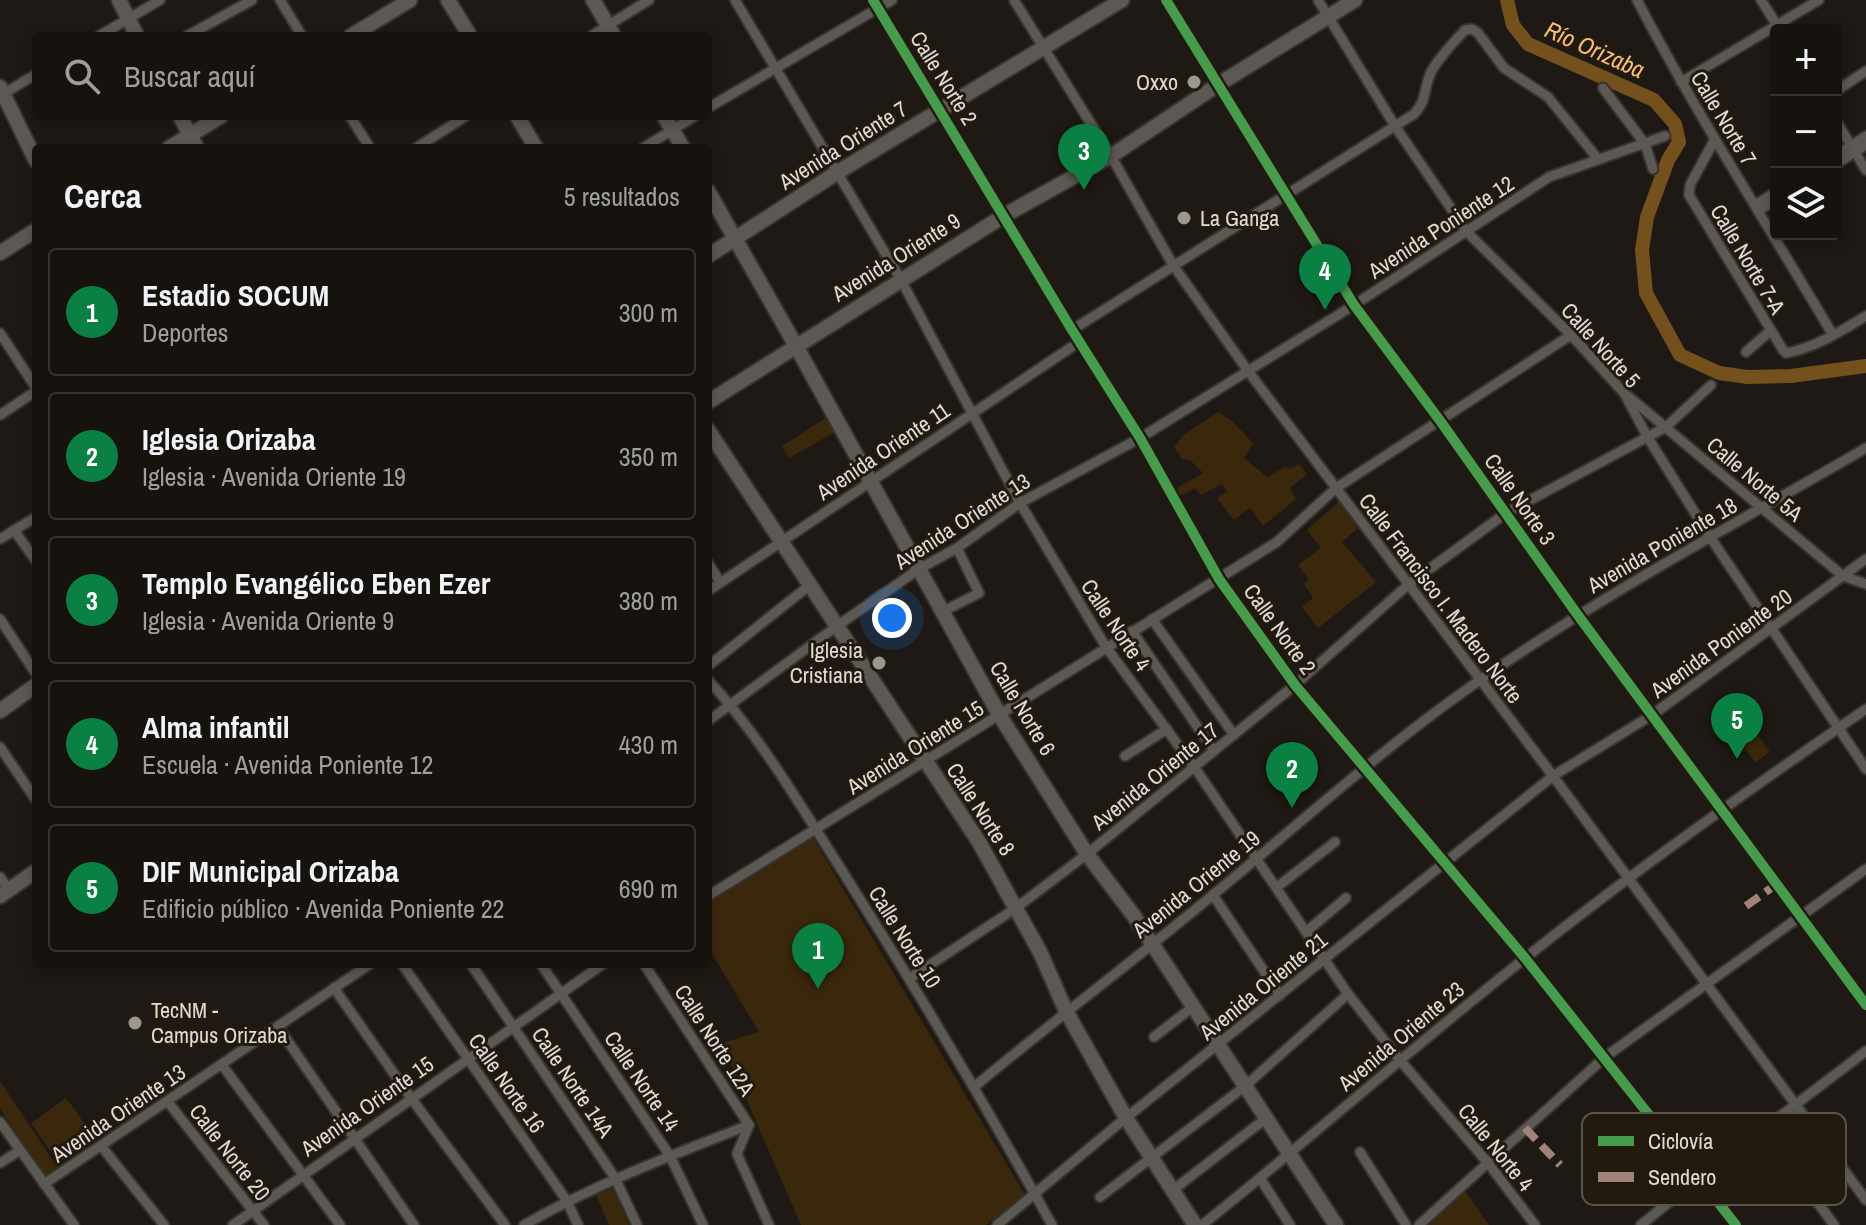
<!DOCTYPE html>
<html lang="es">
<meta charset="utf-8">
<style>
:root{--surface:#16130f;--page:#1f1c18;--text:#f1f3f6;--muted:#9e9e9e;--line:#35322f;--accent:#0b8043}
body{margin:0;font-family:"Archivo Narrow",sans-serif;background:var(--page);color:var(--text)}
.controls{position:absolute;right:24px;top:24px;display:grid;overflow:hidden;border-radius:8px;box-shadow:0 4px 12px #0003}
.controls button{width:72px;height:72px;display:grid;place-items:center;padding:0;border:0;border-bottom:2px solid var(--line);background:var(--surface);color:var(--text);font:40px sans-serif}
.you{position:absolute;left:892px;top:618px;width:28px;height:28px;margin:-20px;border:6px solid #fff;border-radius:50%;background:#1a73e8;box-shadow:0 0 0 12px #1a73e833}
.badge{display:grid;place-items:center;width:52px;height:52px;border-radius:50%;background:var(--accent);color:#fff;font-size:26px;font-weight:700}
.pin{position:absolute;translate:-50% -66px;filter:drop-shadow(0 2px 4px #0008)}
.pin::after{content:'';position:absolute;top:42px;width:28px;height:24px;background:inherit;clip-path:polygon(0 0,100% 0,50% 100%)}
.list{margin:0;padding:0;list-style:none}
h2{display:flex;justify-content:space-between;align-items:center;height:104px;margin:0;padding:0 32px;font-size:34px}
h2 small{font-size:26px;font-weight:400;color:var(--muted)}
.list li{display:grid;grid-template-columns:52px 1fr auto;gap:24px;align-items:center;box-sizing:border-box;height:128px;margin:0 16px 16px;padding:0 16px;border:2px solid var(--line);border-radius:8px}
.list b{display:block;font-size:30px;white-space:nowrap}
.list p{margin:0;font-size:26px;white-space:nowrap;color:var(--muted)}
.list em{font-size:26px;font-style:normal;color:var(--muted)}
.icon{flex:none;width:44px;height:44px;fill:none;stroke:currentColor;stroke-width:2;stroke-linecap:round;stroke-linejoin:round}
.map{position:relative;flex:none;width:1866px;height:1225px;overflow:hidden}
.search{position:absolute;background:var(--surface);box-shadow:0 4px 12px #0003;left:32px;top:32px;width:680px;height:88px;display:flex;align-items:center;gap:20px;box-sizing:border-box;padding:0 28px;border-radius:8px;color:var(--muted);font-size:30px}
.panel{position:absolute;background:var(--surface);box-shadow:0 4px 12px #0003;left:32px;top:144px;width:680px;height:824px;border-radius:8px}
.map>svg:first-child{display:block}
.green{fill:#3b280c}
.lines{fill:none;stroke-linecap:round;stroke-linejoin:round}
.river{stroke:#74501d;stroke-width:14}
.street-casing{stroke:#373430;stroke-width:13}
.secondary-casing{stroke:#373430;stroke-width:18}
.street{stroke:#5c5853;stroke-width:9}
.secondary{stroke:#5c5853;stroke-width:14}
.quiet{stroke:#a18479;stroke-width:8;stroke-dasharray:16 8;stroke-linecap:butt}
.cycleway-casing{stroke:#231a0f;stroke-width:15}
.cycleway{stroke:#469c4c;stroke-width:10}
.poi-dot{fill:#9d9791;stroke:#231a0f;stroke-width:3}
.labels{text-anchor:middle;dominant-baseline:central;stroke-width:6;stroke-linejoin:round;paint-order:stroke}
.street-label{font-size:22px;fill:#e1dbd4;stroke:#231a0f}
.poi-label{font-size:22px;fill:#e1dbd4;stroke:#231a0f;text-anchor:end}
.water-label{font-size:24px;font-style:italic;fill:#f6be76;stroke:#231a0f}
.key{fill:#231a0f;stroke:#5c544a;stroke-width:2}
.key-label{font-size:22px;fill:#e1dbd4}
</style>
<div class="map">
<svg width="1866" height="1225" viewBox="0 0 1866 1225">
<rect width="100%" height="100%" fill="#1e1914"/>
<g class="green">
<path d="M1218,412L1233,422L1253,443L1244,458L1267,477L1286,466L1289,469L1299,464L1307,474L1290,488L1296,499L1263,526L1250,508L1234,520L1217,498L1227,492L1222,484L1201,495L1195,488L1180,496L1175,489L1203,473L1190,460L1182,459L1174,447L1184,435Z"/>
<path d="M829,416L837,431L789,458L782,446Z"/>
<path d="M1339,502L1359,527L1342,542L1376,582L1318,628L1302,607L1313,598L1304,584L1309,579L1298,565L1321,548L1307,530Z"/>
<path d="M1748,722L1770,752L1755,762L1733,733Z"/>
<path d="M813,838L1025,1195L986,1225H801L722,1043L759,1032L708,947V901Z"/>
<path d="M0,1081L57,1167L44,1177L0,1109Z"/>
<path d="M66,1098L87,1127L51,1152L31,1123Z"/>
<path d="M613,1188L629,1225H609L596,1195Z"/>
<path d="M1465,1191L1489,1225H1426Z"/>
</g>
<g class="lines">
<path class="river" d="M1507,0L1513,25L1528,44L1654,100L1675,124L1679,142L1668,160L1647,217L1642,250L1646,293L1680,355L1719,373L1748,377L1791,376L1866,366"/>
<g class="street-casing">
<g id="street">
<path d="M280,0L302,36"/>
<path d="M735,0L901,280L1020,503L1106,647L1195,768L1348,994L1399,1059L1488,1163L1535,1225"/>
<path d="M873,0L1072,330L1140,438L1219,579L1295,685L1525,958L1736,1225"/>
<path d="M1014,0L1111,156L1173,265L1248,371L1553,776L1866,1200"/>
<path d="M1166,0L1354,305L1441,422L1577,614L1866,1005"/>
<path d="M1318,0L1395,126L1467,232L1571,335L1624,393L1648,438L1710,537L1866,769"/>
<path d="M1637,0C1697,115 1767,224 1833,335"/>
<path d="M1761,0L1780,30"/>
<path d="M99,36L160,0"/>
<path d="M187,36L252,0"/>
<path d="M591,36L649,0"/>
<path d="M1681,82L1819,0"/>
<path d="M1603,88L1645,144L1653,169"/>
<path d="M1836,91L1866,71"/>
<path d="M0,96L36,74"/>
<path d="M708,108L892,0"/>
<path d="M350,116L370,148"/>
<path d="M1836,121L1866,170"/>
<path d="M1715,139L1690,185L1689,195L1783,350L1786,353C1815,348 1841,331 1866,316"/>
<path d="M416,148L466,116"/>
<path d="M643,148L695,116"/>
<path d="M1836,155L1866,136"/>
<path d="M1836,164L1866,145"/>
<path d="M1755,205L1776,192"/>
<path d="M1759,210L1776,200"/>
<path d="M1072,330L1414,114C1427,101 1424,87 1431,72C1440,56 1453,43 1465,30L1472,29L1478,33L1504,68L1548,97L1598,159"/>
<path d="M0,333L36,388"/>
<path d="M1746,352L1770,331"/>
<path d="M1628,396L1843,576L1866,584"/>
<path d="M0,415L36,391"/>
<path d="M14,530L36,561"/>
<path d="M0,539L36,517"/>
<path d="M708,563L720,582"/>
<path d="M708,591L1079,342"/>
<path d="M942,612L979,593L957,548"/>
<path d="M0,619L36,674"/>
<path d="M1152,619L1234,735"/>
<path d="M1132,631L1214,751"/>
<path d="M708,666L810,585"/>
<path d="M708,680C760,736 800,805 841,869C915,986 985,1104 1052,1225"/>
<path d="M708,721L837,626L919,569L957,548L1020,503L1140,438L1354,305L1549,177L1665,136"/>
<path d="M0,747L36,800"/>
<path d="M1125,756L1167,729"/>
<path d="M0,877L9,890"/>
<path d="M1277,887L1335,842"/>
<path d="M1213,895L1280,995"/>
<path d="M708,896L1277,542L1336,488L1571,335"/>
<path d="M1306,932L1346,898"/>
<path d="M402,964L567,1201L578,1225"/>
<path d="M471,964L615,1178L637,1225"/>
<path d="M541,964L670,1156L703,1225"/>
<path d="M644,964L749,1125L737,1154L769,1225"/>
<path d="M910,978L1016,908L1087,854L1295,685L1409,584L1506,513L1666,427L1711,385"/>
<path d="M334,988L411,1098L505,1225"/>
<path d="M278,1027L414,1225"/>
<path d="M1154,1037L1194,1006"/>
<path d="M222,1065L340,1225"/>
<path d="M974,1087C1053,1021 1135,960 1214,894C1303,821 1388,743 1483,678C1605,593 1737,523 1866,448"/>
<path d="M168,1102L264,1225"/>
<path d="M0,1122L74,1225"/>
<path d="M102,1147L164,1225"/>
<path d="M1360,1152L1406,1225"/>
<path d="M0,1163L19,1151"/>
<path d="M1260,1178L1290,1225"/>
<path d="M44,1184L370,964"/>
<path d="M1173,1190L1265,1119"/>
<path d="M1100,1197L1244,1087L1348,994"/>
<path d="M1815,1199L1834,1225"/>
<path d="M233,1225L603,964"/>
<path d="M524,1225C596,1184 672,1155 749,1125"/>
<path d="M997,1225L1122,1121L1553,776L1652,715L1866,559"/>
<path d="M1202,1225C1311,1138 1415,1045 1524,959C1634,871 1750,789 1866,709"/>
<path d="M1419,1225L1605,1057L1866,869"/>
<path d="M1641,1225L1700,1177L1866,1051"/>
</g>
</g>
<g class="secondary-casing">
<g id="secondary">
<path d="M119,0L137,36"/>
<path d="M448,0L470,36"/>
<path d="M593,0L614,36"/>
<path d="M351,36L410,0"/>
<path d="M0,87L36,161"/>
<path d="M180,116L197,148"/>
<path d="M517,116L536,148"/>
<path d="M664,116L683,148"/>
<path d="M169,148L221,116"/>
<path d="M708,191L796,346L1000,716L1087,854L1134,916L1336,1225"/>
<path d="M0,253L36,230"/>
<path d="M708,256L838,172L1122,0"/>
<path d="M708,402L1005,215L1111,156L1219,84L1355,0"/>
<path d="M708,430L979,842L1040,952L1066,1011L1126,1118L1195,1225"/>
<path d="M0,711L36,685"/>
<path d="M0,896L36,871"/>
</g>
</g>
<use href="#street" class="street"/>
<use href="#secondary" class="secondary"/>
<g class="quiet">
<path d="M1746,906L1777,884"/>
<path d="M1525,1128L1560,1165"/>
</g>
<g class="cycleway-casing">
<g id="cycleway">
<path d="M873,0L1072,330L1140,438L1219,579L1295,685L1525,958L1736,1225"/>
<path d="M1166,0L1354,305L1441,422L1577,614L1866,1005"/>
</g>
</g>
<use href="#cycleway" class="cycleway"/>
</g>
<g class="poi-dot">
<circle cx="1194" cy="82" r="8"/>
<circle cx="1184" cy="218" r="8"/>
<circle cx="879" cy="663" r="8"/>
<circle cx="135" cy="1023" r="8"/>
</g>
<g class="labels">
<g class="street-label">
<text transform="translate(944 78) rotate(58)">Calle Norte 2</text>
<text transform="translate(1724 118) rotate(59)">Calle Norte 7</text>
<text transform="translate(843 145) rotate(-32)">Avenida Oriente 7</text>
<text transform="translate(1441 227) rotate(-33)">Avenida Poniente 12</text>
<text transform="translate(896 257) rotate(-32)">Avenida Oriente 9</text>
<text transform="translate(1748 259) rotate(59)">Calle Norte 7-A</text>
<text transform="translate(1601 345) rotate(48)">Calle Norte 5</text>
<text transform="translate(883 451) rotate(-34)">Avenida Oriente 11</text>
<text transform="translate(1755 479) rotate(40)">Calle Norte 5A</text>
<text transform="translate(1520 499) rotate(55)">Calle Norte 3</text>
<text transform="translate(962 521) rotate(-33)">Avenida Oriente 13</text>
<text transform="translate(1662 545) rotate(-30)">Avenida Poniente 18</text>
<text transform="translate(1441 598) rotate(53)">Calle Francisco I. Madero Norte</text>
<text transform="translate(1116 625) rotate(56)">Calle Norte 4</text>
<text transform="translate(1280 629) rotate(54)">Calle Norte 2</text>
<text transform="translate(1721 643) rotate(-36)">Avenida Poniente 20</text>
<text transform="translate(1023 708) rotate(59)">Calle Norte 6</text>
<text transform="translate(915 747) rotate(-32)">Avenida Oriente 15</text>
<text transform="translate(1155 776) rotate(-39)">Avenida Oriente 17</text>
<text transform="translate(981 809) rotate(57)">Calle Norte 8</text>
<text transform="translate(1196 884) rotate(-39)">Avenida Oriente 19</text>
<text transform="translate(905 937) rotate(58)">Calle Norte 10</text>
<text transform="translate(1263 986) rotate(-39)">Avenida Oriente 21</text>
<text transform="translate(1401 1036) rotate(-40)">Avenida Oriente 23</text>
<text transform="translate(715 1040) rotate(57)">Calle Norte 12A</text>
<text transform="translate(642 1081) rotate(56)">Calle Norte 14</text>
<text transform="translate(573 1082) rotate(56)">Calle Norte 14A</text>
<text transform="translate(507 1083) rotate(55)">Calle Norte 16</text>
<text transform="translate(367 1106) rotate(-35)">Avenida Oriente 15</text>
<text transform="translate(118 1113) rotate(-34)">Avenida Oriente 13</text>
<text transform="translate(1496 1147) rotate(51)">Calle Norte 4</text>
<text transform="translate(230 1152) rotate(52)">Calle Norte 20</text>
</g>
<g class="poi-label">
<text x="1178" y="82">Oxxo</text>
<text x="1200" y="218" text-anchor="start">La Ganga</text>
<text x="863" y="650">Iglesia<tspan x="863" dy="25">Cristiana</tspan></text>
<text x="151" y="1010" text-anchor="start">TecNM -<tspan x="151" dy="25">Campus Orizaba</tspan></text>
</g>
<g class="water-label">
<text transform="translate(1595 49) rotate(24)">Río Orizaba</text>
</g>
</g>
<rect x="1582" y="1113" width="264" height="92" rx="12" class="key"/>
<rect x="1598" y="1136" width="36" height="10" fill="#469c4c"/>
<rect x="1598" y="1172" width="36" height="10" fill="#a18479"/>
<g class="key-label">
<text x="1648" y="1149">Ciclovía</text>
<text x="1648" y="1185">Sendero</text>
</g>
</svg>
<div class="controls">
<button>+</button>
<button>−</button>
<button><svg class="icon" aria-label="layers" viewBox="0 0 24 24"><path d="M12 4l9 5-9 5-9-5zM3 14l9 5 9-5"/></svg></button>
</div>
<div class="you"></div>
<div class="pin badge" style="left:818px;top:989px">1</div>
<div class="pin badge" style="left:1292px;top:808px">2</div>
<div class="pin badge" style="left:1084px;top:190px">3</div>
<div class="pin badge" style="left:1325px;top:310px">4</div>
<div class="pin badge" style="left:1737px;top:759px">5</div>
<div class="search"><svg class="icon" aria-label="search" viewBox="0 0 24 24"><circle cx="10" cy="10" r="6"/><path d="M15 15l6 6"/></svg>Buscar aquí</div>
<section class="panel">
<h2>Cerca<small>5 resultados</small></h2>
<ul class="list">
<li><span class="badge">1</span><div><b>Estadio SOCUM</b><p>Deportes</p></div><em>300 m</em></li>
<li><span class="badge">2</span><div><b>Iglesia Orizaba</b><p>Iglesia · Avenida Oriente 19</p></div><em>350 m</em></li>
<li><span class="badge">3</span><div><b>Templo Evangélico Eben Ezer</b><p>Iglesia · Avenida Oriente 9</p></div><em>380 m</em></li>
<li><span class="badge">4</span><div><b>Alma infantil</b><p>Escuela · Avenida Poniente 12</p></div><em>430 m</em></li>
<li><span class="badge">5</span><div><b>DIF Municipal Orizaba</b><p>Edificio público · Avenida Poniente 22</p></div><em>690 m</em></li>
</ul>
</section>
</div>
